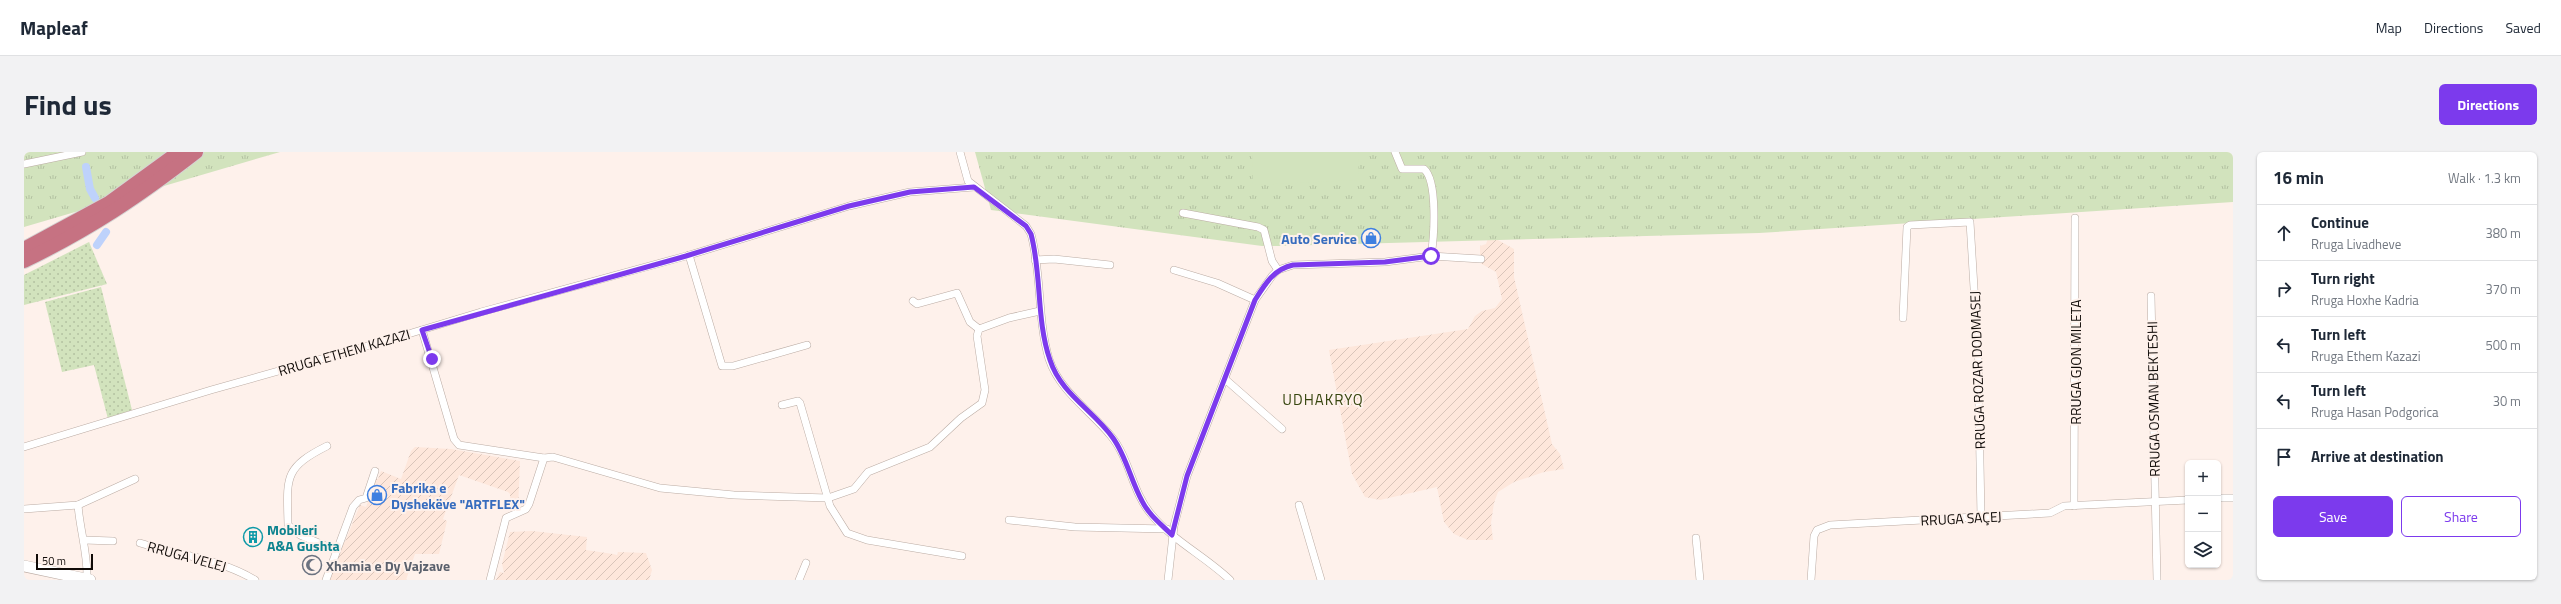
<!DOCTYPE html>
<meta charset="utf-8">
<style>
:root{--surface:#fff;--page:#f2f2f3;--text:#1f2937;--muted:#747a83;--line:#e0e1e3;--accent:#7c3aed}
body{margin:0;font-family:"Titillium Web",sans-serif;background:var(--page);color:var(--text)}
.controls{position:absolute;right:12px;bottom:12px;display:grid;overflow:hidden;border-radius:6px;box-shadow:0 1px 3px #0004}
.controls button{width:36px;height:36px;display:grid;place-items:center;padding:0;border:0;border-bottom:1px solid var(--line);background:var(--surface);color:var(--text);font:20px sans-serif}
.scale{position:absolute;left:12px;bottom:10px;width:57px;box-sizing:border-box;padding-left:4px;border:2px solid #100b08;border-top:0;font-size:11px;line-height:14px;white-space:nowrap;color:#100b08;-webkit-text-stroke:3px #fef1eb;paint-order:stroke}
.stop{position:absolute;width:12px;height:12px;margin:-9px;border:3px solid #7c3aed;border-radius:50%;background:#fff}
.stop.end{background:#7c3aed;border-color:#fff;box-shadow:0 1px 4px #0008}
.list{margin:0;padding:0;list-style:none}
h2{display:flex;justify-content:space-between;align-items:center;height:52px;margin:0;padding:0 16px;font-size:17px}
h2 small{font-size:13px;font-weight:400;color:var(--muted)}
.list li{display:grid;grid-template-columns:26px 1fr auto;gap:12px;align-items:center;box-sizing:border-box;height:56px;padding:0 16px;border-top:1px solid var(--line)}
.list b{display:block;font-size:15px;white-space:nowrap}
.list p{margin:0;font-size:13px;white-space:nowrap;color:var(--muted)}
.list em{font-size:13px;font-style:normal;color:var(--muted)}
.actions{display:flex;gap:8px;padding:12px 16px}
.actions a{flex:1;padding:9px 0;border:1px solid var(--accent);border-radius:6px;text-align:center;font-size:14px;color:var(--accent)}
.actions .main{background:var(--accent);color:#fff}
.icon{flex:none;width:22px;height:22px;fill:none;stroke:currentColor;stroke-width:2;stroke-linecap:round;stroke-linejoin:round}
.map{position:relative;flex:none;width:2209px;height:428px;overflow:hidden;border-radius:6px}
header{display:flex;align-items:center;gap:24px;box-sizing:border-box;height:56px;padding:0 20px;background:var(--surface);border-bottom:1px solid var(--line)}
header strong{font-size:19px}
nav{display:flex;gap:22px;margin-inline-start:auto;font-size:14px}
.intro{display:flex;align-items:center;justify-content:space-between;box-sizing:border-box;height:96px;padding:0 24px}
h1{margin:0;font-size:28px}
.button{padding:10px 18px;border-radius:6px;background:var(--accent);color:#fff;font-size:14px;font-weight:700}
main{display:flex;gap:24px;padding:0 24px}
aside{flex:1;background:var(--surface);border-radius:6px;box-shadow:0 1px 3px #0004}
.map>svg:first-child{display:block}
.industrial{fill:url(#industrial-furrows)}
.grass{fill:url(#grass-dots)}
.park{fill:url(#park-tufts)}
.pitch{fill:#d2e3bd}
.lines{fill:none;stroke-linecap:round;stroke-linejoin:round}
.canal{stroke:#bed2fb;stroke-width:8}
.street-casing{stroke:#bbaca4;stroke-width:8}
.secondary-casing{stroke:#bbaca4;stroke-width:12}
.highway-casing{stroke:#d4d3d3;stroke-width:16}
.street{stroke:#fff;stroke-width:7}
.secondary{stroke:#fff;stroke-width:11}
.highway{stroke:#c67282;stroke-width:14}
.route{stroke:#7c3aed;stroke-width:5}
.labels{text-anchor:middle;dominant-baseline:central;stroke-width:4;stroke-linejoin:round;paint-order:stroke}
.shop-label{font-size:14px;font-weight:bold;fill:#366cbe;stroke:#fef1eb;text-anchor:end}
.street-label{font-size:14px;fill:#100b08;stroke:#fef1eb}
.culture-label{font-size:14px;font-weight:bold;fill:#0d838f;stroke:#fef1eb;text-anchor:start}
.worship-label{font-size:14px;font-weight:bold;fill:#5b616d;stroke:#fef1eb;text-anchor:start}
.neighbourhood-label{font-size:15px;letter-spacing:1px;fill:#37460f;stroke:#fef1eb}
</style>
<header>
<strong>Mapleaf</strong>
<nav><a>Map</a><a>Directions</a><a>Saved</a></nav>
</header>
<div class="intro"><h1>Find us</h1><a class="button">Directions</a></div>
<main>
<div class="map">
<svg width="2209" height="428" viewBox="0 0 2209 428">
<defs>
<pattern id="industrial-furrows" width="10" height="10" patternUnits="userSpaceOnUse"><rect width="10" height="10" fill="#fee7db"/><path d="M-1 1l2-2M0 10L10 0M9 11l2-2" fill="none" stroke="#d9c5ba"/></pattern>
<pattern id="grass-dots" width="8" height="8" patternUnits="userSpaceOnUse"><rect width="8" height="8" fill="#d2e3bd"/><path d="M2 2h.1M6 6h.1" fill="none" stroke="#b3c1a1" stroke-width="1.8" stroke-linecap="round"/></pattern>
<pattern id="park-tufts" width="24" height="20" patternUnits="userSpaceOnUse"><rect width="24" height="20" fill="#d2e3bd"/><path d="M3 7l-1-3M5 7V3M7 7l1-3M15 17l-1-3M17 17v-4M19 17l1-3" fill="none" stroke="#b3c1a1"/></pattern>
</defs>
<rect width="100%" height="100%" fill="#fef1eb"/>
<g class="industrial">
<path d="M1465,83L1490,97V125L1528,292L1536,302L1540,317L1520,320L1490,330L1474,340L1470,351L1467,371L1469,388H1444L1430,382L1420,370L1413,335L1356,348L1341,345L1328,322L1305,198L1444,177L1451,164L1458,159L1471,156L1478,147L1472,120L1456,111V94L1462,92Z"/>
<path d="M391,295L427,297L496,309L494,358H487L486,342L484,340L435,323L419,367L423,369L415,402H391L382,428H304L317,389L321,390L336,353L342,355L352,327H354L357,319L377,327L387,299Z"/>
<path d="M508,379L563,385L562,398L589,402L593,403L594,400L622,401L628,418L625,428H472L476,420L480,421L478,412L486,380Z"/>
</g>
<g class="grass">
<path d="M65,90L83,132L0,153V123Z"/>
<path d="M77,135L108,258L84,267L70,213L38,220L21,150Z"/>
</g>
<g class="park">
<path d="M0,0H256L0,75Z"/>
<path d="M951,0H2209V50L1735,81L1255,94H1238L967,58Z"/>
</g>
<path class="pitch" d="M1228,0H1334L1335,28L1229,33Z"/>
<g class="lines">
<g class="canal">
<path d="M62,15L66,37L71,46"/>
<path d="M73,93L82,80"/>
</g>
<g class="street-casing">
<g id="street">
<path d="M936,0L944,29L1002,74L1007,82C1018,122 1013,167 1025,207C1036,240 1067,259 1087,284C1106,307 1108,340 1127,362C1149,389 1181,404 1206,428"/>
<path d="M1371,0L1378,17H1400C1414,29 1410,86 1407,104"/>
<path d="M0,12L58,0"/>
<path d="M1159,61L1234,75L1240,78L1248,109L1254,118"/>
<path d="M665,103L698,214H709L783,193"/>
<path d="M1011,108L1030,107L1086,113"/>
<path d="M1150,118L1193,131L1231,148"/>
<path d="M2127,144L2133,428"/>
<path d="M889,149L893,152L933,141L946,170L955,177"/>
<path d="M1879,166L1883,75L1886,73L1946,70L1954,202L1957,365"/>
<path d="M398,178L430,287L435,293L520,306L529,305L636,336L710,343L804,346L830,337L844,320L906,295L937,266L958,251L961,238L953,184L955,177L985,166L1016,159"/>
<path d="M1201,227L1258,277"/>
<path d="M758,253L774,249L776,251L806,354L823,381L843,388L938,404"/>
<path d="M303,294C259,316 263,326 264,373L276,383L311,398"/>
<path d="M0,295L187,238L361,189L457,160L662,104L825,54L886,40L950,35"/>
<path d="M2194,346H2209"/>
<path d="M54,353C56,379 64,402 63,427"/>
<path d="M1275,353L1297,428"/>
<path d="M2050,354L2051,66"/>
<path d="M0,357L54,353L111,327"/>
<path d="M985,368L1051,375L1143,377"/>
<path d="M1672,386L1676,428"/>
<path d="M60,388L89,389"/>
<path d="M116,391C155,403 196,407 231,428"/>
<path d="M302,428L329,355L335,348L342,346L351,319"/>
<path d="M466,428L482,366L502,357L505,352L520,306"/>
<path d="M775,428L782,411"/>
<path d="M1144,428L1150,374L1163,324L1231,148L1248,124L1254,118L1269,113L1361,110L1407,104L1457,107"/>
<path d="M1787,428L1790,384L1793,378L1806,373L2026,361L2040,354L2164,348"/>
</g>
</g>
<g class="secondary-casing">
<path id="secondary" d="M0,414L66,428"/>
</g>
<g class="highway-casing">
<g id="highway">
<path d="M0,97L85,51L155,0"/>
<path d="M0,109C66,77 114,45 172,0"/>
</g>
</g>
<use href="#street" class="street"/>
<use href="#secondary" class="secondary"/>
<use href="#highway" class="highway"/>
</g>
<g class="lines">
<path class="route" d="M408,207L398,178L662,104L825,54L886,40L950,35L1002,74L1007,82C1018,123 1012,168 1026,208C1037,242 1069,258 1089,286C1102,304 1107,329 1118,349C1125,363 1137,372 1148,383L1163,324L1231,148C1241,132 1250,117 1269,113L1361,110L1407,104"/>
</g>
<defs>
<g id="shop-ring" transform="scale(1)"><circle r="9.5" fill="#fef1eb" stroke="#3f7fe0" stroke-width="1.5"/><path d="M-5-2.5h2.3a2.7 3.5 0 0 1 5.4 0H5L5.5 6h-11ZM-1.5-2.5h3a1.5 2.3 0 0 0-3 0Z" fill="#3f7fe0"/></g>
<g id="building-ring" transform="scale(1)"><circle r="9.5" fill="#fef1eb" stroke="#0f9aa8" stroke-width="1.5"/><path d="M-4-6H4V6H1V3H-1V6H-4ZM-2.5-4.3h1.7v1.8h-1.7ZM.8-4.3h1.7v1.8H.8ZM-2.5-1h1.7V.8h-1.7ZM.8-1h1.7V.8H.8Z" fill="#0f9aa8"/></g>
<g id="mosque-ring" transform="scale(1)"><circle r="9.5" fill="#fef1eb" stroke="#6b7280" stroke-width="1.5"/><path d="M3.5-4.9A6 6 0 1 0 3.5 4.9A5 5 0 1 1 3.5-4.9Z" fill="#6b7280"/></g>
</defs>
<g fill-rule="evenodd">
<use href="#shop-ring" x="1347" y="86"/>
<use href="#shop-ring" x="353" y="343"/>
<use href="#building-ring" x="229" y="385"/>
<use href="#mosque-ring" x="288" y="413"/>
</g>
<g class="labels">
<g class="shop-label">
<text x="1333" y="86">Auto Service</text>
<text x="367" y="335" text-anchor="start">Fabrika e<tspan x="367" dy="16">Dyshekëve "ARTFLEX"</tspan></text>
</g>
<g class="street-label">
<text transform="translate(320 200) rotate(-16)">RRUGA ETHEM KAZAZI</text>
<text transform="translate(2051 210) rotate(-90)">RRUGA GJON MILETA</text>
<text transform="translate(1953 218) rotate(-92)">RRUGA ROZAR DODMASEJ</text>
<text transform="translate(2129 247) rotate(-91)">RRUGA OSMAN BEKTESHI</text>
<text transform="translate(1937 366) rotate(-3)">RRUGA SAÇEJ</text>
<text transform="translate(163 404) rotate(15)">RRUGA VELEJ</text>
</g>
<g class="culture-label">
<text x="243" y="377">Mobileri<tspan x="243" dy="16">A&amp;A Gushta</tspan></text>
</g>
<g class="worship-label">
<text x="302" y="413">Xhamia e Dy Vajzave</text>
</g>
<g class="neighbourhood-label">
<text x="1299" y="247">UDHAKRYQ</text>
</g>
</g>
</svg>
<div class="controls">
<button>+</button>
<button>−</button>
<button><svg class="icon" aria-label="layers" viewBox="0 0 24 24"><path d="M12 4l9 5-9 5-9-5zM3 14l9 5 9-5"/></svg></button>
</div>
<div class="scale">50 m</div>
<div class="stop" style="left:1407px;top:104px"></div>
<div class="stop end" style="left:408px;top:207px"></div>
</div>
<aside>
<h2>16 min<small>Walk · 1.3 km</small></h2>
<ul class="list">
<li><svg class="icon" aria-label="ahead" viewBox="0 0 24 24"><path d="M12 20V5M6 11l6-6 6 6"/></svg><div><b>Continue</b><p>Rruga Livadheve</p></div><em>380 m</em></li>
<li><svg class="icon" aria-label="right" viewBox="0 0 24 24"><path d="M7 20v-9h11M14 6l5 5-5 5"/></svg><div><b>Turn right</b><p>Rruga Hoxhe Kadria</p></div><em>370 m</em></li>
<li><svg class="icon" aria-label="left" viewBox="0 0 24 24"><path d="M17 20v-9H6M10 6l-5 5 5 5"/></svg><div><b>Turn left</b><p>Rruga Ethem Kazazi</p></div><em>500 m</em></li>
<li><svg class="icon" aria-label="left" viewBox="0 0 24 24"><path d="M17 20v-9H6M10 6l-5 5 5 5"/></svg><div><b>Turn left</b><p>Rruga Hasan Podgorica</p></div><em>30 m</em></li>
<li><svg class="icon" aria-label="arrive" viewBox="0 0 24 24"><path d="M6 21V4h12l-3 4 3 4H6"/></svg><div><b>Arrive at destination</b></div></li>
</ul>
<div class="actions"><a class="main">Save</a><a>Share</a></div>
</aside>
</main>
